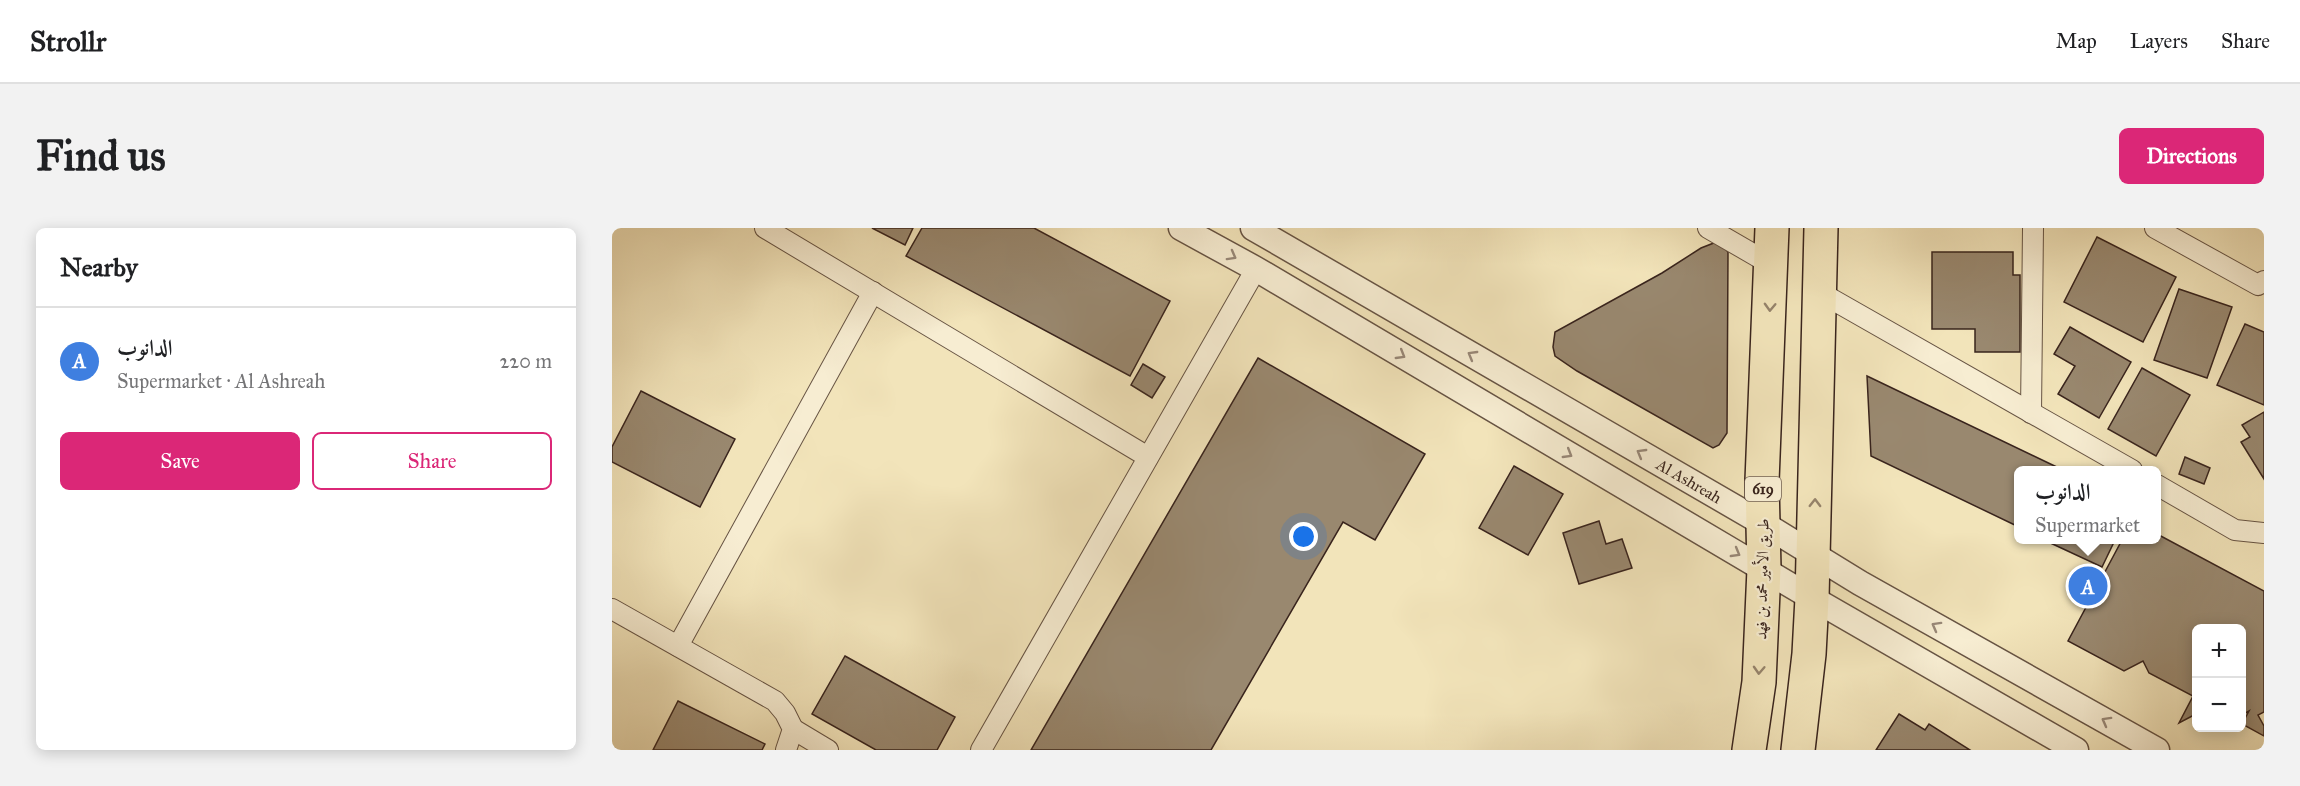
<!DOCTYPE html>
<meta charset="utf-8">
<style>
:root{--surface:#fff;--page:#f2f2f2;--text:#202124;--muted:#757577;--line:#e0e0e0;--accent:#db2777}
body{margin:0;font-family:"IM FELL Great Primer",Amiri,serif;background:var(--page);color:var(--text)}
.controls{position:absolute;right:18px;bottom:18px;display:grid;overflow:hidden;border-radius:9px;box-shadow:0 3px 15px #0003}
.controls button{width:54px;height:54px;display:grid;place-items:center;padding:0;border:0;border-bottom:2px solid var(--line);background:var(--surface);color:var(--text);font:30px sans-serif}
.you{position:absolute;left:692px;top:309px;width:21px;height:21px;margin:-15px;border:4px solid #fff;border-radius:50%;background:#1a73e8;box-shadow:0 0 0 9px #1a73e833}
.badge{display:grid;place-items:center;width:39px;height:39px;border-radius:50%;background:var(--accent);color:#fff;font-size:20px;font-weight:700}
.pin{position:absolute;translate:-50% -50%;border:3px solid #fff;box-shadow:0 2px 6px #0006}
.popup{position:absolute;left:1402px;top:238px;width:147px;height:78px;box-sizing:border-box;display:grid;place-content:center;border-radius:9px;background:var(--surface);filter:drop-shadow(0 2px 4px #0005);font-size:20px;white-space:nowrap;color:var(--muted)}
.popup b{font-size:22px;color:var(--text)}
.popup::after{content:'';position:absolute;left:50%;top:100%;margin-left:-12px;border:12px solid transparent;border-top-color:var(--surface)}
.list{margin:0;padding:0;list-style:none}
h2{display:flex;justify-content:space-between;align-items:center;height:78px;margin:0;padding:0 24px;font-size:26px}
h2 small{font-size:20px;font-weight:400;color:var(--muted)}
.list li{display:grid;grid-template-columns:39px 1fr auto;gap:18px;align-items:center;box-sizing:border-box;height:108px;padding:0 24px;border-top:2px solid var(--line)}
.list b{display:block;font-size:22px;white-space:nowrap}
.list p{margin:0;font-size:20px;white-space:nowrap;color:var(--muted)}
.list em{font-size:20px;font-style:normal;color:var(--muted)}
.actions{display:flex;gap:12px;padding:18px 24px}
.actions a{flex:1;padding:14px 0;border:2px solid var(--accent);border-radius:9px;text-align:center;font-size:21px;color:var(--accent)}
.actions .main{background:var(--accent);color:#fff}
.map{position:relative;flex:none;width:1652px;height:522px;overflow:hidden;border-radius:9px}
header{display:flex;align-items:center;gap:36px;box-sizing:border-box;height:84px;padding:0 30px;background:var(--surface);border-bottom:2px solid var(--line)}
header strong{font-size:28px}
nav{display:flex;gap:33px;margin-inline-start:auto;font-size:21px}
.intro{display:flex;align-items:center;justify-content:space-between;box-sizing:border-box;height:144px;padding:0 36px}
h1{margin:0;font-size:42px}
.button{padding:15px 27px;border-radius:9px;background:var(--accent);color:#fff;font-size:21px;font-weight:700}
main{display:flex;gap:36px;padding:0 36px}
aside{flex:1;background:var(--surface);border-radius:9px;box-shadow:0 3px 15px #0003}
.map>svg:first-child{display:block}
.building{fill:#99886f;stroke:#39241d;stroke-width:1.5}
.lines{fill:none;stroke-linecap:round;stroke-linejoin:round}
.minor-casing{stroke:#675444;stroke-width:22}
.tertiary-casing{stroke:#675444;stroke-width:27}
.motorway-casing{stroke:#39241d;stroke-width:36}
.minor{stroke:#f7edd2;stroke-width:20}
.tertiary{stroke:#f7edd2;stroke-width:24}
.motorway{stroke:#f2e4ba;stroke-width:33}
.oneway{stroke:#988878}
.oneway2{stroke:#96846c}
.labels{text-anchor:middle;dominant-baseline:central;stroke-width:4.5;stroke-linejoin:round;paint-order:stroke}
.shield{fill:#f7edd2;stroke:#726053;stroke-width:1.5}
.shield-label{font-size:15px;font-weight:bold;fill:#39241d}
.street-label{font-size:16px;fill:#39241d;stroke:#f7edd2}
</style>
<header>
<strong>Strollr</strong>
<nav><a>Map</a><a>Layers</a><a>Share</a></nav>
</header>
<div class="intro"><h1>Find us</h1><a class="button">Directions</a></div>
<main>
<aside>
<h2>Nearby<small></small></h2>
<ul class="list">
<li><span class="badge" style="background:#3f7fe0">A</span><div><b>الدانوب</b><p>Supermarket · Al Ashreah</p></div><em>220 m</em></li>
</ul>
<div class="actions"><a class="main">Save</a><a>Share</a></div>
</aside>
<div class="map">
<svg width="1652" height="522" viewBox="0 0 1652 522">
<rect width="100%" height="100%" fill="#f2e4ba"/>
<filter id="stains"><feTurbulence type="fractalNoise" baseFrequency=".00333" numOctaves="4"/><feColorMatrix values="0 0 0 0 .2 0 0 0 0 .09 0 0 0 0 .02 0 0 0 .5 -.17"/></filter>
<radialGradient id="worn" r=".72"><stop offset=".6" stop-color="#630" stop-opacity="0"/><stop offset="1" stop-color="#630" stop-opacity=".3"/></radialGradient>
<g class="building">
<path d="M260,0H301L293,17Z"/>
<path d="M310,0H422L558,73L518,148L294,28Z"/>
<path d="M1485,9L1564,49L1531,114L1452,74Z"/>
<path d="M1107,13L1116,24L1115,205L1107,217L1101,220L965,143L943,128L941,119L943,104L1050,45L1089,20Z"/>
<path d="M1320,24H1401V47H1408V124H1363V101H1320Z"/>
<path d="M1567,61L1620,79L1595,150L1542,132Z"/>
<path d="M1633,96L1652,104V177L1605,157Z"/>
<path d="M1458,99L1519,134L1487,190L1446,166L1463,138L1442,126Z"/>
<path d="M646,130L813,226L763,312L731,294L599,522H419Z"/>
<path d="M531,136L553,149L540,170L519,157Z"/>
<path d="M1530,140L1578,167L1544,228L1496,201Z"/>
<path d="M1255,148L1451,242H1407V299L1259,228Z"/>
<path d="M29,163L123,211L88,279L0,234V219Z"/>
<path d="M1652,184V251L1629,214L1638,209L1630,197Z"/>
<path d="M1573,229L1598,240L1592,256L1567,246Z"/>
<path d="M902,238L951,266L916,327L867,300Z"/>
<path d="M987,293L994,316L1010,311L1020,340L967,356L951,305Z"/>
<path d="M1545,306L1652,363V484L1646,487L1652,498V508L1630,496L1637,483L1630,487V400H1584V486L1567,495L1581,468L1537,445L1531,433L1512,443L1456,413L1510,312H1545Z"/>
<path d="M1432,312H1503L1490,339Z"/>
<path d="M233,428L343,489L325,522H264L200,486Z"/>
<path d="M66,473L153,516L150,522H41Z"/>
<path d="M1287,486L1313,502L1317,496L1358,522H1264Z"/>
</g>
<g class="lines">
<g class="minor-casing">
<g id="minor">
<path d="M153,0L536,229"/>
<path d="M1096,0L1160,37"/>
<path d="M1543,0L1646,57L1652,53"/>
<path d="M1209,65L1520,242"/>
<path d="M1419,185L1421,0"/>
<path d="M1545,257L1623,302L1652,305"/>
<path d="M0,381L163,473L173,485L181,501L174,522"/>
<path d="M66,418L261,64"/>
<path d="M181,501L216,522"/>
<path d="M369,522L644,41"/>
</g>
</g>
<g class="tertiary-casing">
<g id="tertiary">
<path d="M569,0L644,41L1200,370L1464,522"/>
<path d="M641,0L1152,296L1248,355L1545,522"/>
</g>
</g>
<g class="motorway-casing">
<g id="motorway">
<path d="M1137,522L1147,454L1152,341L1150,253L1160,0"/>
<path d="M1186,522L1197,426L1200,370L1209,0"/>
</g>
</g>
<use href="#minor" class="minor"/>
<use href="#tertiary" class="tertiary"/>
<use href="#motorway" class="motorway"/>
</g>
<defs><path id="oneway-chevron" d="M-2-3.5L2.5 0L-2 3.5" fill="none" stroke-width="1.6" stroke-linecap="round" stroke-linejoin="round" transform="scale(1.5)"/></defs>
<g class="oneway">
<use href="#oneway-chevron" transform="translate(620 28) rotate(29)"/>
<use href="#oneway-chevron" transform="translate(789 127) rotate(31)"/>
<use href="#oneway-chevron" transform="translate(860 127) rotate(-150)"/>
<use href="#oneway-chevron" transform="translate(1029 225) rotate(-150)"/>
<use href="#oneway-chevron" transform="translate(956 226) rotate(31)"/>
<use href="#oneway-chevron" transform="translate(1124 325) rotate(30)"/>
<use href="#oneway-chevron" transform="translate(1324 398) rotate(-151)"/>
<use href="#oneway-chevron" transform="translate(1494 493) rotate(-151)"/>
</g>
<g class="oneway2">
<use href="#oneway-chevron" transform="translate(1158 79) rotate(92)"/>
<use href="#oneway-chevron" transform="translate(1203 275) rotate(-89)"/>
<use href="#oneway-chevron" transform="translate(1147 442) rotate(93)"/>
</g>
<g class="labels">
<rect class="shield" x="1133" y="249" width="36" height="24" rx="4.5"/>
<g class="shield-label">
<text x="1151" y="261">619</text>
</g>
<g class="street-label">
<text transform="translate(1077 253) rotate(30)">Al Ashreah</text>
<text transform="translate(1150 351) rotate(-89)">طريق الأمير محمد بن فهد</text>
</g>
</g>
<rect width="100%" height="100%" filter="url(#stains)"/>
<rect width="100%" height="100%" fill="url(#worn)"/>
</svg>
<div class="controls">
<button>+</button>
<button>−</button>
</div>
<div class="you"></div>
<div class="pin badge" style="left:1476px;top:358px;background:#3f7fe0">A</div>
<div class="popup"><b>الدانوب</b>Supermarket</div>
</div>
</main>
